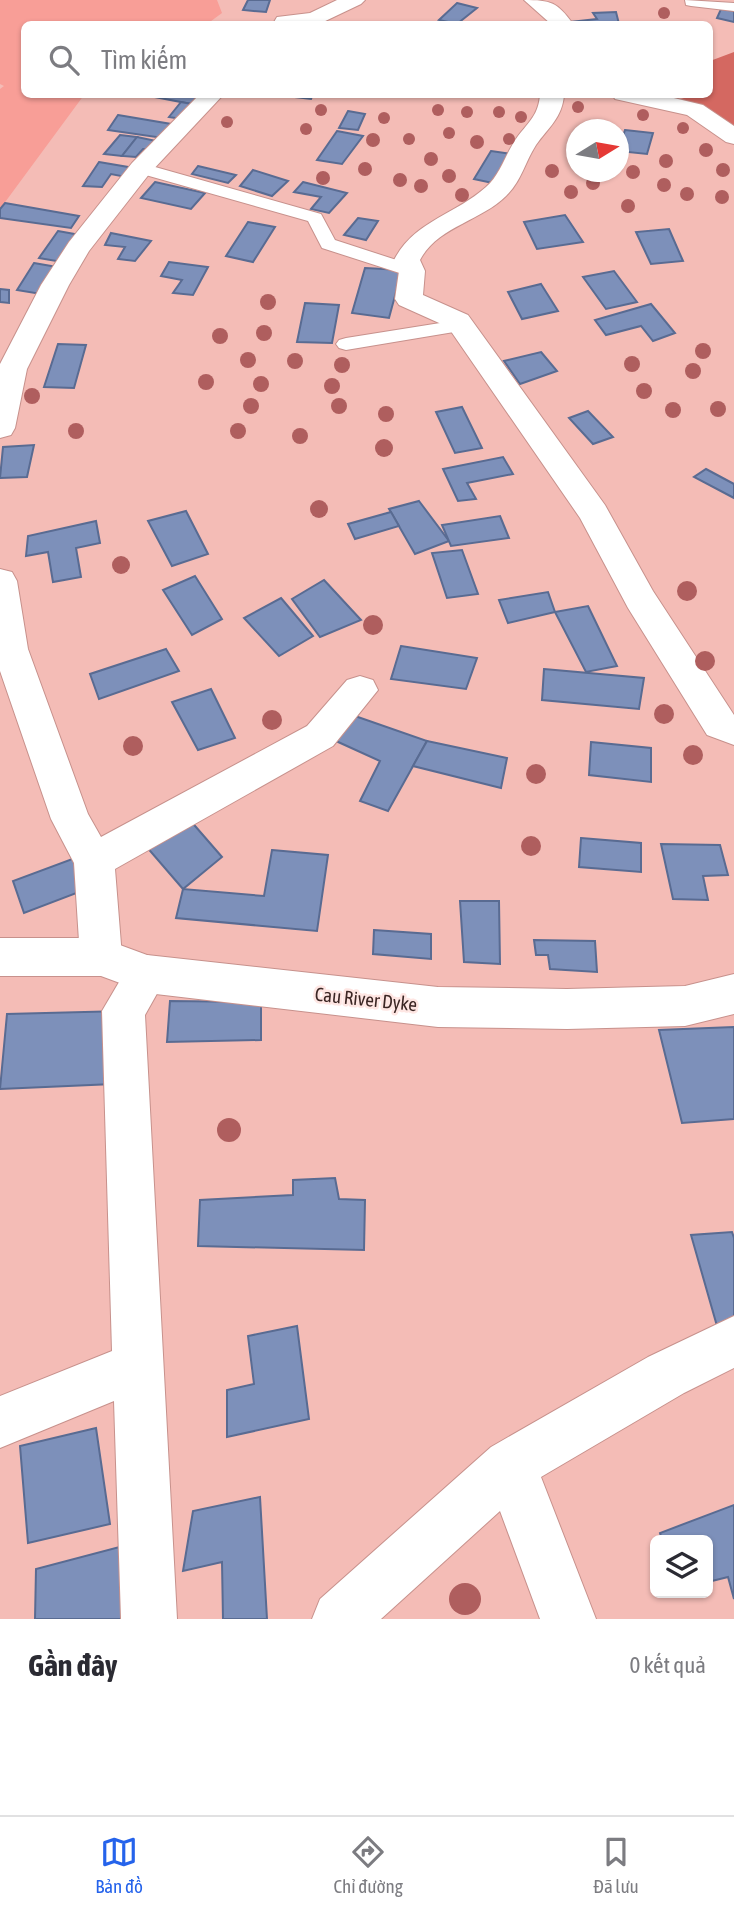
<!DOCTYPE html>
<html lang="vi">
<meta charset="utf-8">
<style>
:root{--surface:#fff;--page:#f7f7f7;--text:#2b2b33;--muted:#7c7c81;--line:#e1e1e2;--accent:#2563eb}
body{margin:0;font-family:"Asap Condensed",sans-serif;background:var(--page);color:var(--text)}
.controls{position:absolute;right:21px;bottom:21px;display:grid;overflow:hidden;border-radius:10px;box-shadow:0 2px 5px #0004}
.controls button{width:63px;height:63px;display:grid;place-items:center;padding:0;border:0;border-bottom:2px solid var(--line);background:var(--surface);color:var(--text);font:35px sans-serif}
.compass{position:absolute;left:566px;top:119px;width:63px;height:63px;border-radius:50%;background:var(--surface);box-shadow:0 2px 5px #0004;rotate:79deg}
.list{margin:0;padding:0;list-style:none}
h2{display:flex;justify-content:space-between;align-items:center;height:91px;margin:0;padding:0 28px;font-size:30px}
h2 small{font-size:23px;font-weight:400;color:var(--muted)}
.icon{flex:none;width:38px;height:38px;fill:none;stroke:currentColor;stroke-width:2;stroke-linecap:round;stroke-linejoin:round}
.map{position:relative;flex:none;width:734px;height:1619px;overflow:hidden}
.search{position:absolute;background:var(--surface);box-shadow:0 2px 5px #0004;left:21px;right:21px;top:21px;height:77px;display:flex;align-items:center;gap:18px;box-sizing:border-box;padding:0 24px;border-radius:10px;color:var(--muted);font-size:26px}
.sheet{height:196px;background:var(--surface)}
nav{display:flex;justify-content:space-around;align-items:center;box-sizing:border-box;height:98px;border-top:2px solid var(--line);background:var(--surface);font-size:19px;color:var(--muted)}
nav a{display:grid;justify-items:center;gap:4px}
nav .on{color:var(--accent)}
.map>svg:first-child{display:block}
.green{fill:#f89e97}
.forest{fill:#d46861}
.building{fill:#7d90ba;stroke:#596b92;stroke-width:2}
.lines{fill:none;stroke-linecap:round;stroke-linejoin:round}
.lane-casing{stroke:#c7918c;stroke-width:2}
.street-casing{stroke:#c7918c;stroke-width:2}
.secondary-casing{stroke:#c7918c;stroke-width:2}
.lane{fill:#fff;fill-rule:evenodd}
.street{fill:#fff;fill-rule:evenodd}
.secondary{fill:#fff;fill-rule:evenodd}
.tree{fill:#af5e5e}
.labels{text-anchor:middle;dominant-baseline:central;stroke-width:5;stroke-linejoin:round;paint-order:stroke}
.street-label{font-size:19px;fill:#3b2624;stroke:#fee6e3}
</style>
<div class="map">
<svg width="734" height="1619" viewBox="0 0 734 1619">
<rect width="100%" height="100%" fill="#f4bcb6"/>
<path class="green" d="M0,0H217L222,13L207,24H24V94L84,95L0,209V89L4,86L0,84Z"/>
<path class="forest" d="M734,52V137L668,102L696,95L710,94V61Z"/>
<g class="building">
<path d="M248,0H270L266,12L243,10Z"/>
<path d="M457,3L477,8L457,24L439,20Z"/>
<path d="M721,9L734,11V22L717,18Z"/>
<path d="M616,12L619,24L561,23L597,19L593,13Z"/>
<path d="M139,94H193L206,97L202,106Z"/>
<path d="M269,94H313L311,99Z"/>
<path d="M181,102L202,106L188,120L169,117Z"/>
<path d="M348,111L365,114L358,130L339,128Z"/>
<path d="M118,115L183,126L170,139L108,130Z"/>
<path d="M625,130L653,133L647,154L618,151Z"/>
<path d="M337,131L363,136L342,164L317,160Z"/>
<path d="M120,135L137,137L122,156L104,154Z"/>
<path d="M137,137L166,143L159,150L143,149L136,157L122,156Z"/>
<path d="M491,151L519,155L497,184L474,179Z"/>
<path d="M99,162L134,168L126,177L111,174L102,187L83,186Z"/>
<path d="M198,166L236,175L228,183L192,174Z"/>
<path d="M253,170L288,181L272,196L240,186Z"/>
<path d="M155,182L205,193L191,209L141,198Z"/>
<path d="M303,182L347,193L329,213L311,209L321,197L294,192Z"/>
<path d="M5,203L79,216L71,228L0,218V209Z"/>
<path d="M565,215L583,242L537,249L524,222Z"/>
<path d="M358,218L378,221L366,240L344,235Z"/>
<path d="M248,222L275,227L253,262L226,256Z"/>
<path d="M669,229L683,261L651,264L636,232Z"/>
<path d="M58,231L80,235L62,262L39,258Z"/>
<path d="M111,233L151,241L135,261L118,259L125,247L105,245Z"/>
<path d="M169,262L208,267L193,295L173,293L182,280L161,276Z"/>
<path d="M34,263L57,267L41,294L17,290Z"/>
<path d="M365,268L402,270L389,318L352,313Z"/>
<path d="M614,271L637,302L606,309L583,277Z"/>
<path d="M541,284L558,311L522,319L508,292Z"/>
<path d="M0,289L9,290V303L0,302Z"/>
<path d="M305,303L339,305L332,343L297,342Z"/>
<path d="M651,304L675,333L653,341L641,326L606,335L595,320Z"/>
<path d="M58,344L86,345L74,388L44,387Z"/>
<path d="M541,352L557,371L520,384L504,361Z"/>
<path d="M462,407L482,448L455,453L436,412Z"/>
<path d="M588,411L613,437L593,444L569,418Z"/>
<path d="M34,445L27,477L0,478L3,447Z"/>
<path d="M503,457L513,474L467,483L476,499L458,501L443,469Z"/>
<path d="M706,469L734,484V498L694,477Z"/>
<path d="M419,501L449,541L415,554L389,509Z"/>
<path d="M186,511L208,554L172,566L148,521Z"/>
<path d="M391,512L399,526L355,539L348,524Z"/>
<path d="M500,516L509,538L451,546L442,525Z"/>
<path d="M96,521L100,543L76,548L81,577L53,582L48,552L26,556L28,536Z"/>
<path d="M462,550L478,594L447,598L432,553Z"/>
<path d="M195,576L222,619L192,635L163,590Z"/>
<path d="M324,580L361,620L320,637L292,599Z"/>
<path d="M548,592L555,612L508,623L499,600Z"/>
<path d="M281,598L313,636L279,656L244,618Z"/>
<path d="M588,606L617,666L586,672L555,612Z"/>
<path d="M401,646L477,658L466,689L391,679Z"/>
<path d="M166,649L179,671L99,699L90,674Z"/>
<path d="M544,669L644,678L639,709L542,700Z"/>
<path d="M211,689L235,738L198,750L172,702Z"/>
<path d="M355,716L427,741L388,811L360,801L380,761L336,741Z"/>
<path d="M427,741L507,758L501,788L413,766Z"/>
<path d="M591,742L651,748V782L589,775Z"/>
<path d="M189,819L222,857L183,889L145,845Z"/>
<path d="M581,838L641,843V872L579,867Z"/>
<path d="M661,844L720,845L728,875L703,876L708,900L673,899Z"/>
<path d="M272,850L328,855L317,931L176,918L183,889L264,896Z"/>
<path d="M75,858L87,889L24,913L13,881Z"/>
<path d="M460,901H499L500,964L464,962Z"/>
<path d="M374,930L431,934V959L373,954Z"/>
<path d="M534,940L595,941L597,972L550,969L548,955H536Z"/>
<path d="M170,1001L261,1002V1040L167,1042Z"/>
<path d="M123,1011L113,1084L0,1089L7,1014Z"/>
<path d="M734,1027V1119L682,1123L659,1030Z"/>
<path d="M335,1178L339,1199L365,1200L364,1250L198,1246L200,1200L293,1195V1180Z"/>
<path d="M732,1232L734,1238V1341L723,1347L691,1235Z"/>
<path d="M297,1326L309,1419L227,1437V1390L254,1384L248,1336Z"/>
<path d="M96,1428L110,1524L28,1543L20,1446Z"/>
<path d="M260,1497L267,1619H223L222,1562L183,1571L193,1511Z"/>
<path d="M734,1505V1599L728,1577L708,1582V1540H662L660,1533Z"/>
<path d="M146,1540L149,1619H35L36,1569Z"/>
</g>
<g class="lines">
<g class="lane-casing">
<g id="lane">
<path d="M685,0L734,3V11L691,6L686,5Z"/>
<path d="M141,163L321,214L335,240L418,267L421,271L412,277L322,248L308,221L135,172L133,168Z"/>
<path d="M459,320L466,322L469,326L466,330L346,350L339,348L336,344L339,340L346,338Z"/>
</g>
</g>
<g class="street-casing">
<g id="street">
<path d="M337,0H365L361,4L319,24H276L274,22L277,17L310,13Z"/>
<path d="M524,0C551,0 557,2 573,24H551Z"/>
<path d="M200,94H224L150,173L89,251L69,285L27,369L15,428L11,435L0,438V364L41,285L69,242L132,163Z"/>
<path d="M540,94H564C563,117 548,128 536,145C525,162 521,182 506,196C481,221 437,227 420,260L425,271L423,295L468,315L605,505L653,591L734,715V745L707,735L628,608L580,518L448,327L399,305L395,299L399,271L394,260C414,221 455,215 486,187C501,174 506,152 518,136C529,122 539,114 540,94Z"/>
<path d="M612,94H657L703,105L734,126V144L726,142L687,115L615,99Z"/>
<path d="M0,569L12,572L17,581L28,649L88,814L101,837L307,726L347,680L360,676L373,680L378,690L333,746L115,869L122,957L116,970L101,976L86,970L80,957L74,863L51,819L0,671Z"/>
<path d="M147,955L162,960L168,974L145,1015L177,1619H121L114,1401L0,1448V1396L112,1351L102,1011L132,960Z"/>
<path d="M734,1316V1368L684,1393L541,1477L596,1619H540L500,1511L381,1619H312L320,1599L491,1447L648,1357Z"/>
</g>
</g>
<g class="secondary-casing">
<path id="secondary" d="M0,938H101L147,955L438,987L567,989L685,986L734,974V1014L685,1026L567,1029L438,1027L147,993L101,976H0Z"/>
</g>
<use href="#lane" class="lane"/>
<use href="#street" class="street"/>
<use href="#secondary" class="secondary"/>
</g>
<g class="tree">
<circle cx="664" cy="13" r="6"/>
<circle cx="578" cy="107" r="6"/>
<circle cx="321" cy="110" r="6"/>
<circle cx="438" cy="110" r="6"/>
<circle cx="467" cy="112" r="6"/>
<circle cx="499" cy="112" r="6"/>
<circle cx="643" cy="115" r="6"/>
<circle cx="521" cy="117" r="6"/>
<circle cx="384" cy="118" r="6"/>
<circle cx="227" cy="122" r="6"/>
<circle cx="683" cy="128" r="6"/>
<circle cx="306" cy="129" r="6"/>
<circle cx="449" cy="133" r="6"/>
<circle cx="409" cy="139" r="6"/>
<circle cx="509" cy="139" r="6"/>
<circle cx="373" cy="140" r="7"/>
<circle cx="477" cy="142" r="7"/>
<circle cx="706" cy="150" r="7"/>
<circle cx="431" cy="159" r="7"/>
<circle cx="666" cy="161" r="7"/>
<circle cx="365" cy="169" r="7"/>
<circle cx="723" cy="170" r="7"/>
<circle cx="552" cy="171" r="7"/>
<circle cx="633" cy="172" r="7"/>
<circle cx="449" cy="176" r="7"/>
<circle cx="323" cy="178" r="7"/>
<circle cx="400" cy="180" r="7"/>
<circle cx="593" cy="183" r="7"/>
<circle cx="664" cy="185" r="7"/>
<circle cx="421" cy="186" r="7"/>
<circle cx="571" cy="192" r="7"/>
<circle cx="687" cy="194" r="7"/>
<circle cx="462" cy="195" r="7"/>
<circle cx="722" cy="197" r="7"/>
<circle cx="628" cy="206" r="7"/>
<circle cx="268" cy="302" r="8"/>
<circle cx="264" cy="333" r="8"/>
<circle cx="220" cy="336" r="8"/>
<circle cx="703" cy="351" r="8"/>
<circle cx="248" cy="360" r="8"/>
<circle cx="295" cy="361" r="8"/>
<circle cx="632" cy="364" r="8"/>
<circle cx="342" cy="365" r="8"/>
<circle cx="693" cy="371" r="8"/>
<circle cx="206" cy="382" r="8"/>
<circle cx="261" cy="384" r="8"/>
<circle cx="332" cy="386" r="8"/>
<circle cx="644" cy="391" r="8"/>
<circle cx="32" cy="396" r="8"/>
<circle cx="251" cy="406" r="8"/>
<circle cx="339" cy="406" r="8"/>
<circle cx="718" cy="409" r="8"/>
<circle cx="673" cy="410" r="8"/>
<circle cx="386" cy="414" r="8"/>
<circle cx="76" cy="431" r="8"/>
<circle cx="238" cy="431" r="8"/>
<circle cx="300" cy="436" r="8"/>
<circle cx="384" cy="448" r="9"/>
<circle cx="319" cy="509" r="9"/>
<circle cx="121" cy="565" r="9"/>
<circle cx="687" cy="591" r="10"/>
<circle cx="373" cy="625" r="10"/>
<circle cx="705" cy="661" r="10"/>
<circle cx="664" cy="714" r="10"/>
<circle cx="272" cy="720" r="10"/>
<circle cx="133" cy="746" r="10"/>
<circle cx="693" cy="755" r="10"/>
<circle cx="536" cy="774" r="10"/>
<circle cx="531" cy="846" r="10"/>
<circle cx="229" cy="1130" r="12"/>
<circle cx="465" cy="1599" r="16"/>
</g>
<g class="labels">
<g class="street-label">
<text transform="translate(366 999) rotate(6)">Cau River Dyke</text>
</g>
</g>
</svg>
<div class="controls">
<button><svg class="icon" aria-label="layers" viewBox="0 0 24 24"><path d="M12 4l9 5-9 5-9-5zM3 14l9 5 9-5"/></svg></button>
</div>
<svg class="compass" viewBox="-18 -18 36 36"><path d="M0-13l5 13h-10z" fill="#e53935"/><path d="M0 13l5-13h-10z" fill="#7c7c81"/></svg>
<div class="search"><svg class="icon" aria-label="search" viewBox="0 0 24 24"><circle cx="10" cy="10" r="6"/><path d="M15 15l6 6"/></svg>Tìm kiếm</div>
</div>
<section class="sheet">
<h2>Gần đây<small>0 kết quả</small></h2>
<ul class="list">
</ul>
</section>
<nav>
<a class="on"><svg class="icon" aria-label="map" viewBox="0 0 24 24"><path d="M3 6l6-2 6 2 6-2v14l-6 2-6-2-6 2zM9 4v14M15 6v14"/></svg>Bản đồ</a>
<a><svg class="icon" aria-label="directions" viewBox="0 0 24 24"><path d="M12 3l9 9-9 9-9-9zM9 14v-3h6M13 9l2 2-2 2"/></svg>Chỉ đường</a>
<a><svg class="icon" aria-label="saved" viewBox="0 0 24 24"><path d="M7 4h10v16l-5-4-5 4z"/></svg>Đã lưu</a>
</nav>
